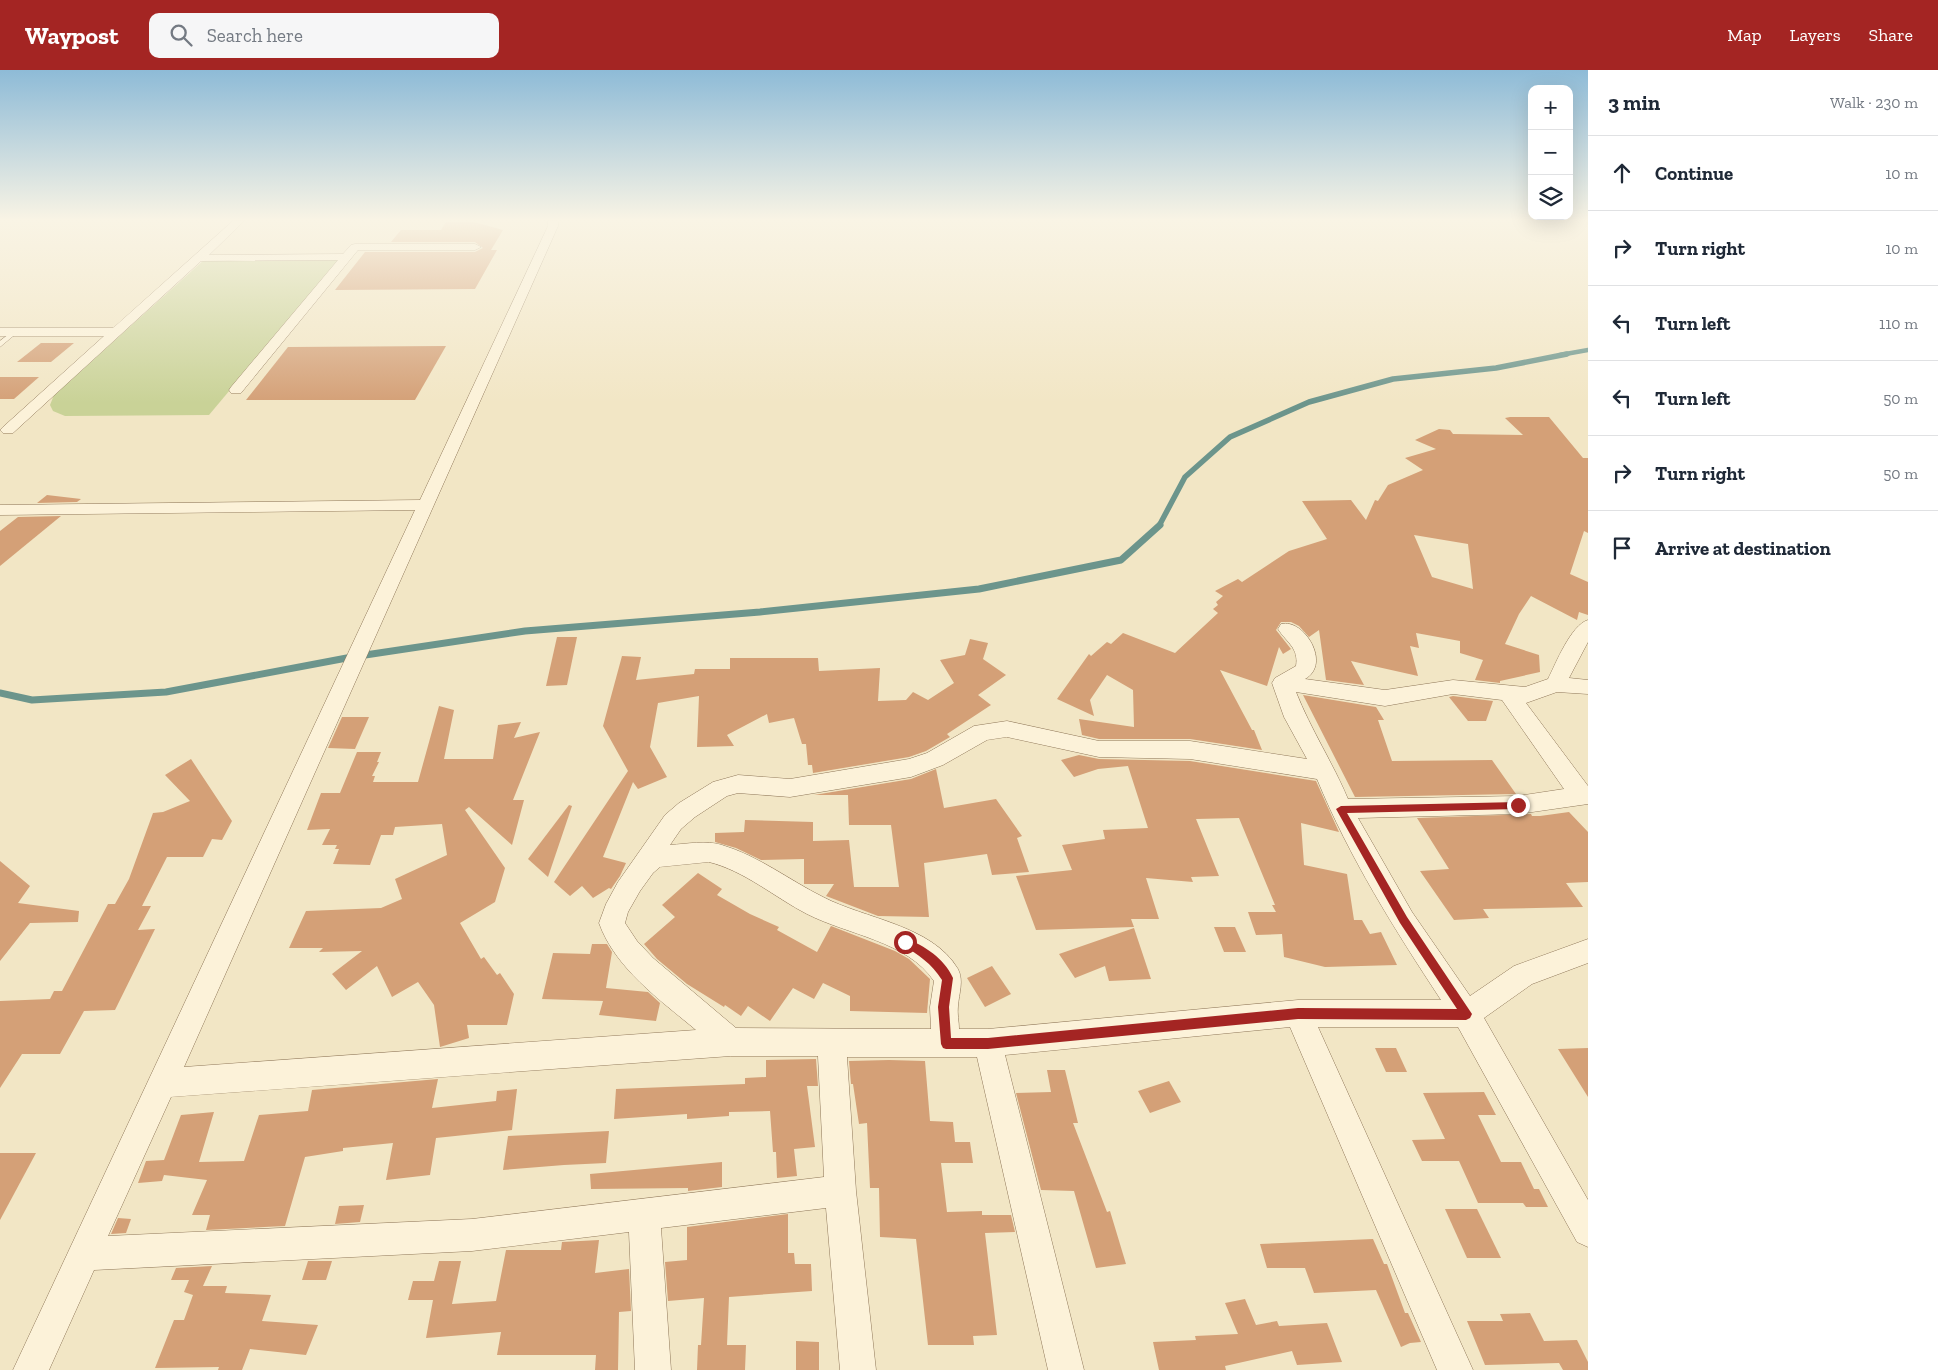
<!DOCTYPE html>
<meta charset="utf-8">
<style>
:root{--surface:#fff;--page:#f6f6f7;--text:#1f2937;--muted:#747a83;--line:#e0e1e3;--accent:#a42523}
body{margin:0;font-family:"Zilla Slab",serif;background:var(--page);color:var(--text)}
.controls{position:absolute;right:15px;top:15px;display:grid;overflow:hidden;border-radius:10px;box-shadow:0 5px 20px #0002}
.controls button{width:45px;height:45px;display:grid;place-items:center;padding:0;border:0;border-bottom:1px solid var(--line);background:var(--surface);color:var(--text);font:25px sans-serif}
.stop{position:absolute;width:15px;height:15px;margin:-11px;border:4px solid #a42523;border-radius:50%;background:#fff}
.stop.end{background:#a42523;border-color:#fff;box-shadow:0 1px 5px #0008}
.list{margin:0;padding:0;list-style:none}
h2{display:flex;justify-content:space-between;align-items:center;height:65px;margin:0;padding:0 20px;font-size:21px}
h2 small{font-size:16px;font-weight:400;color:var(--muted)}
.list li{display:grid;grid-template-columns:32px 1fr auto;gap:15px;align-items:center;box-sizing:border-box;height:75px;padding:0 20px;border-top:1px solid var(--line)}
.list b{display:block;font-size:19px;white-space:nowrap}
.list em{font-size:16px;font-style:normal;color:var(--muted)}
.icon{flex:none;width:28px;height:28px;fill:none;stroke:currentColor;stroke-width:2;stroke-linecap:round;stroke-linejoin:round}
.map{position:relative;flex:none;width:1588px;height:1300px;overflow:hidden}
header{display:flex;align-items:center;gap:30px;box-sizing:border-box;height:70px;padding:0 25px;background:var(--accent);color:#fff}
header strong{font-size:24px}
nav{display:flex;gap:28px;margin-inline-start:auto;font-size:18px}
.search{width:350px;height:45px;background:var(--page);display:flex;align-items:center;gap:12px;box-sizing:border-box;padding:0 18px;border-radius:10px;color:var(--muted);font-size:19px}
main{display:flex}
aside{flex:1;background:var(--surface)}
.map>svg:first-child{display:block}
.green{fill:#c9d297}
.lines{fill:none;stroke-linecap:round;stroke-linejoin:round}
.stream-far2{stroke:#6c958c;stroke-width:4.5}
.stream-far1{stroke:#6c958c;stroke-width:5.5}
.stream{stroke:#6c958c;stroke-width:7}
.building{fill:#d4a077;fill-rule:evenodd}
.lane-casing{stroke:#8f7759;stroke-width:1}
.street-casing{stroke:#8f7759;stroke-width:1}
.lane{fill:#fcf2d9;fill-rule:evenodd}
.street{fill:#fcf2d9;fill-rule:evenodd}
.route{fill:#a42523}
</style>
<header>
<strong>Waypost</strong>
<div class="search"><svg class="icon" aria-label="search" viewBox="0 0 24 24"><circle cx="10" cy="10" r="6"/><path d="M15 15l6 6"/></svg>Search here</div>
<nav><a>Map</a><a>Layers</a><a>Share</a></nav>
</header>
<main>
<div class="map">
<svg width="1588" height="1300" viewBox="0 0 1588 1300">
<rect width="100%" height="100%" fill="#f2e6c5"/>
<path class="green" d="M340,189L209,345L65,346L53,341L50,335L54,325L204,190Z"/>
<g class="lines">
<path class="stream-far2" d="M1560,285L1588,280"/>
<path class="stream-far1" d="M1159,456L1185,407L1230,367L1309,332L1393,309L1496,298L1567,284"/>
<path class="stream" d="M0,623L32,630L166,622L352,587L525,561L760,542L979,519L1121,490L1160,455"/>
</g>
<g class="building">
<path d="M446,152H474L503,160L491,180H497L475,219L335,220L365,182H475L483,178L475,172H391L401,160H441Z"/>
<path d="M41,273H74L51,292H17Z"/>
<path d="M446,276L415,330H246L288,277Z"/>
<path d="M0,307H39L14,329H0Z"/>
<path d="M1510,347H1549L1583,388H1588V463L1584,461L1570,504L1588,512V545L1579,542L1577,550L1531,526L1519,544L1505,574L1539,585L1540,602L1500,611V613L1475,610L1483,590L1460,583V571L1416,563L1419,578L1410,576L1418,606L1351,591L1364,615L1326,610L1319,560L1309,567L1299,556L1291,552H1281L1276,560L1291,579L1283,584L1279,577L1267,616L1220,600L1252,660H1254L1262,680L1190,669H1099L1082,665L1079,649L1134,657L1133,620L1107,605L1090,630L1094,646L1057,629L1089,584L1091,586L1107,572L1111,574L1123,563L1175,583L1218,543L1213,539L1218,535L1216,532L1223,526L1215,521L1238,509L1242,512L1289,481L1327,469L1302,431L1351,430L1366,450L1375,430L1378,431L1388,415L1423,400L1405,388L1436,379L1415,370L1439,359L1450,360L1453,364L1523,365L1505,348ZM1414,465L1468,474L1473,519L1432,507Z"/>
<path d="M47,425L81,429L77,432L37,433Z"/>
<path d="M61,446L0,496V461L18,447Z"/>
<path d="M557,567H577L567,615L546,616Z"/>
<path d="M970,569L988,573L983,589L1006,605L978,625L991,635L947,664L950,667L926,681L909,687L813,703L812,695H808L806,674H802L794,648L769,653L767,644L727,665L734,676L697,677L699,626L658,633L650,677L667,707L638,719L633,712L603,787L626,793L620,806L611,819L609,818L593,828L582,816L570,826L554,812L628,701L603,656L622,586L641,587L636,610L694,604L695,599H730V588H818L819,601L880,598L878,631L906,630L913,622L928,630L954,613L940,590L965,585Z"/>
<path d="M1303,625L1376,637L1384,650H1378L1392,691L1492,690L1516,724L1355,727Z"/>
<path d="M1453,626L1493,631L1486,651H1468L1449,627Z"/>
<path d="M439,636L454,640L444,689H493L498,655L521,652L514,668L540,662L513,730H524L512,775L469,737L465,740L505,798L495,832L460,853L481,889L484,887L497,905L500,903L514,924L507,955H467L469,968L440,977L434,935L418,912L392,927L377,896L346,920L332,904L362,881L319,882L323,878H289L306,841L381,838L402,829L395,809L447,785L442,754L395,757L393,765H381L370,795L333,794L339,779H335L337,775H322L330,759L307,760L321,723H340L357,682H381L377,692H379L372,706H375L373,712H418Z"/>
<path d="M342,647H369L355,679L328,678Z"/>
<path d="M1079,685L1099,689L1190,691L1316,711L1339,762L1301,753L1304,795L1347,804L1354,850H1362L1370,864L1381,862L1397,895L1325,897L1284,887L1282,864L1256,865L1248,842H1276L1272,835H1275L1239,748L1196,749L1219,806L1191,807L1193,812L1146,808L1159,849H1131L1134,857L1036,860L1016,806L1072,800L1062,775L1105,769L1103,760L1148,758L1128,696L1098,699L1074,707L1061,690Z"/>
<path d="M191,689L232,751L222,770L212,769L203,787H167L142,836H151L138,860L155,859L115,940L84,941L60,984H22L0,1018V931L50,929L54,921H62L108,834H115L129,809L153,743L163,742L190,731L165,705Z"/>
<path d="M936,699L944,738L996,729L1022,766L1017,768L1029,802L992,805L987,784L924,793L929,847L878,846L826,826L834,814H804V789L761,790L736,778L715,772V763L744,762L745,750L813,752V771L849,770L854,817H899L891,755H849L848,725H814L911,709Z"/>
<path d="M569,735L572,736L548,807L528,789Z"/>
<path d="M1569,742L1588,762V812L1566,813L1583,837L1483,839L1489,848L1454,850L1420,801L1449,799L1417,748L1531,744L1532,746H1540Z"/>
<path d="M0,791L30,816L18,833L79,841L78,852L30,853L0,891Z"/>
<path d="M698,803L722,819L717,825L750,844L779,857L777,860L817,882L831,856L895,881L909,889L930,909L927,943L850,941V926L823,913L814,929L793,918L770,951L748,936L741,946L725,935L724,937L687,914L657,889L644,874L675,847L662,835Z"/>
<path d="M1214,857H1235L1246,882H1224Z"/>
<path d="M1134,858L1151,909L1109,911L1105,896L1075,908L1059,884Z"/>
<path d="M592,874H607L612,882L606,918L648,922L660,933L656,951L599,945L603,931L542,929L553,883L590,884Z"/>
<path d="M992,896L1011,924L985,937L967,908Z"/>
<path d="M1375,978H1396L1407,1002H1386Z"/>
<path d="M1588,978V1027L1558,979Z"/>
<path d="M816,989L818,1016H807L815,1077L794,1079L797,1106L777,1108L776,1082H773L770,1041L729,1042V1046L687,1049V1044L614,1049L616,1019L745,1014V1008L766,1007V990Z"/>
<path d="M889,990L925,991L930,1051L953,1052L955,1072H970L973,1093H941L947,1142L982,1141V1145H1011L1015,1162L985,1163L997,1265L973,1266L974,1275H928L916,1169L880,1167L879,1118H870L867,1053L859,1054L853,1014H851L849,991Z"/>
<path d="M1047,1000H1065L1078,1053H1073L1107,1142L1110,1141L1126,1194L1096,1198L1074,1121L1041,1120L1016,1023L1051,1022Z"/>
<path d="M438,1009L432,1038L496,1031L497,1021L517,1019L512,1060L436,1068L430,1105L386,1110L393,1073L343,1078V1081L305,1087L285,1156L206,1160L210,1145H192L207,1110L164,1105L162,1111L138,1113L146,1091L164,1090L181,1045L214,1042L199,1092L244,1091L259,1045L308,1041L312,1020Z"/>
<path d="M1169,1011L1181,1032L1150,1043L1138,1021Z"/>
<path d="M1484,1022L1496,1045H1478L1501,1092H1521L1534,1119H1539L1548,1137H1526L1523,1133H1478L1459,1091H1422L1412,1070L1445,1069L1423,1023Z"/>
<path d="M609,1061L606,1093L564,1095L503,1100L508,1066Z"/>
<path d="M0,1083H36L0,1150Z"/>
<path d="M722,1092V1117L688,1121V1118L591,1119L590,1104Z"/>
<path d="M364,1135L360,1152L335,1154L339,1136Z"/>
<path d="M1445,1139H1477L1501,1188H1467Z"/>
<path d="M788,1144V1183H794L795,1194H811L812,1221L729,1227L727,1275H746L745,1300H697L698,1275H701L704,1228L668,1231L665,1192L687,1190V1157Z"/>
<path d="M118,1148L131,1149L126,1163L111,1164Z"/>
<path d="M1373,1169L1384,1194H1387L1405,1243H1408L1421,1272L1410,1273L1401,1277L1376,1220L1314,1223L1305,1198H1267L1260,1174Z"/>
<path d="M599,1170L595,1203L629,1199L631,1241L619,1242L618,1300H595L596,1285H497L501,1262L426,1268L433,1230H408L413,1211H434L439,1191H461L452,1234L496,1231L506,1180H561L562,1172Z"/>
<path d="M308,1191H332L326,1210H302Z"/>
<path d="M212,1196L203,1216H227L225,1223L271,1225L262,1251L318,1255L306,1285L250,1279L242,1300H218L219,1297L155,1298L174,1250H184L193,1225L184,1222L189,1210H171L176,1198Z"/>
<path d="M1245,1229L1256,1255L1277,1251L1279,1256L1327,1253L1342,1292L1297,1295L1292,1281L1225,1296L1226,1300H1159L1153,1272L1196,1270L1195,1266L1238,1264L1225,1233Z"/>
<path d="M1530,1243L1544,1271L1577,1270L1588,1292V1300H1563L1559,1293L1485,1295L1467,1251H1503L1500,1244Z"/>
<path d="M796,1271L819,1272V1300H796Z"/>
</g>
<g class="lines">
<g class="lane-casing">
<path id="lane" d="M13,261L18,262L0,277V271Z"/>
</g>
<g class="street-casing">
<g id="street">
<path d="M233,151H244L209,185L343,184L351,175L355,174H475L481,177L475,180H358L241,323H231L229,320L231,317L338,190L201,191L13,363H3L0,360L3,357L104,266H0V258H113Z"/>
<path d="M548,151H558V156L184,997L696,960C660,930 615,898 599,853L606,834L618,812L665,745L679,733L713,712L738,705L790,709L909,689L927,683L974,656L1007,651L1099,671H1190L1307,689L1284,647L1272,613L1275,608L1296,596C1299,578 1287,573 1278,559L1281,554C1304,548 1332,594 1305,609L1385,620L1453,610L1525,617L1548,609C1556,593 1571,555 1588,550V572L1569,608L1588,610V624L1557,622L1526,633L1588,716V734L1518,744L1358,748L1412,842L1470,926L1514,896L1588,869V893L1532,914L1484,948L1588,1130V1177L1577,1172L1458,957H1318L1473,1300H1437L1290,957L1005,985L1084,1300H1048L977,987H847L856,1121L876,1300H840L826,1138L661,1158L671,1300H635L629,1162L472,1181L94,1200L49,1300H13L415,440L0,445V435L420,430L548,156ZM1296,622L1385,636L1453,624L1502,630L1564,719L1518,726L1348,729C1333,693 1311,660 1296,622ZM1007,667L1099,687L1190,689L1317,709C1349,787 1395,860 1441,930H1298L988,959H959C959,951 957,944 958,936C959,923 964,911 958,899C932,855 865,849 823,827C789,810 759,786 722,775C706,770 687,774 670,775L681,759L695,747L727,726L738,723L790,727L911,707L943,695L987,670ZM709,792C745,801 774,827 807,844C848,865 907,871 934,911L930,937L931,959L736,958L653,888L637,871L625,853L628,842L640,821L653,803L660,797ZM731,986H818L824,1107L472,1149L108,1166L171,1027Z"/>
</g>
</g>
<use href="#lane" class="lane"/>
<use href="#street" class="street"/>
</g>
<linearGradient id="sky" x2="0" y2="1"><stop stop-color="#8ebbd7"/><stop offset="0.45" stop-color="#f9f4e5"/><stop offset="1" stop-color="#f9f4e5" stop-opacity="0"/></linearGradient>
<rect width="1588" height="333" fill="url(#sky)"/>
<path class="route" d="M1518,732L1522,735L1518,739L1347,743L1407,847L1470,941L1472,944L1470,948L1466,950L1298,949L988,979H946L943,978L941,974L938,937L942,910C931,893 919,885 902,875L900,872L905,868C925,876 944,888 953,908L949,937L951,968H988L1298,938L1457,939L1400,853L1336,739L1341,736Z"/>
</svg>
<div class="controls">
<button>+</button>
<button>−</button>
<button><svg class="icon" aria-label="layers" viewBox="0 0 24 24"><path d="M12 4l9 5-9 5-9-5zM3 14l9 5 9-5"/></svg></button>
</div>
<div class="stop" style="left:905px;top:872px"></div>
<div class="stop end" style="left:1518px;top:735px"></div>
</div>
<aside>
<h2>3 min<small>Walk · 230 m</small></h2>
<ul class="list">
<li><svg class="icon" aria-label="ahead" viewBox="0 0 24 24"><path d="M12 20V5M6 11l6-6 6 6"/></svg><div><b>Continue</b></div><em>10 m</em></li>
<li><svg class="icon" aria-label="right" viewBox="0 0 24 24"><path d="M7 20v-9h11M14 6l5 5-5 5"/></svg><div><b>Turn right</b></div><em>10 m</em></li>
<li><svg class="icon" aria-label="left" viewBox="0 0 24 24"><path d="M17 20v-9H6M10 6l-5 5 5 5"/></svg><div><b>Turn left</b></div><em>110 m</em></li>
<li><svg class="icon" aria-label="left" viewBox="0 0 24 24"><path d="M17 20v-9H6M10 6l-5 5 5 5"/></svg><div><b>Turn left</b></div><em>50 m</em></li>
<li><svg class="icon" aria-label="right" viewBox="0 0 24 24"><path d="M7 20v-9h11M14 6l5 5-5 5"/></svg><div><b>Turn right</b></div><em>50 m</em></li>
<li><svg class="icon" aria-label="arrive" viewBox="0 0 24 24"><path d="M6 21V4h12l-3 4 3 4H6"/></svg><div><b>Arrive at destination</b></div></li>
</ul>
</aside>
</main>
